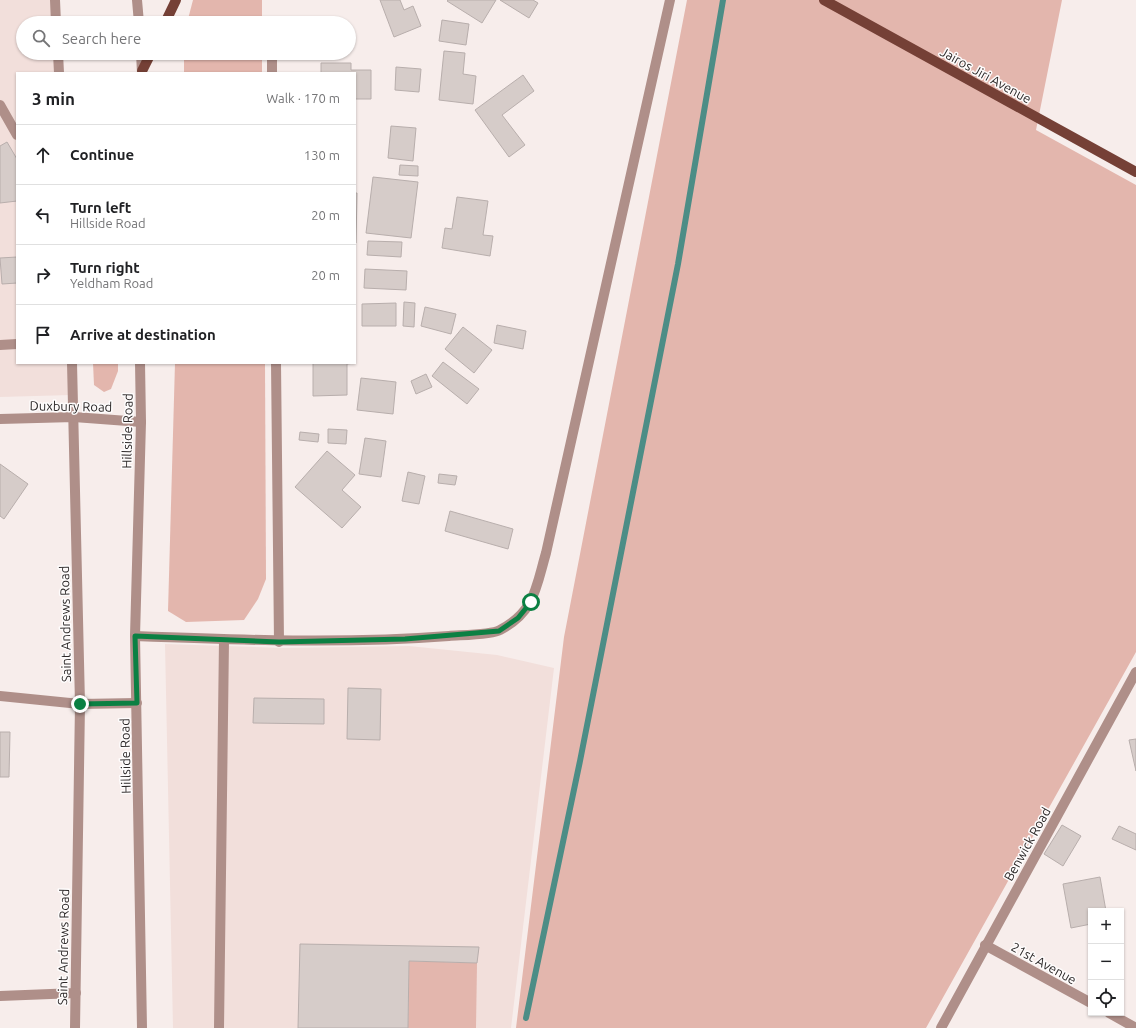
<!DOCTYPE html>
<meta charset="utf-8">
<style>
:root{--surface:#fff;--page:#f6f6f6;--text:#202124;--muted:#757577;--line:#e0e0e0}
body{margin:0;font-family:Ubuntu,sans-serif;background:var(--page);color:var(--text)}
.controls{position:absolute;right:12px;bottom:12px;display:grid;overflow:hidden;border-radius:0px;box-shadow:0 1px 3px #0004}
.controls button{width:36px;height:36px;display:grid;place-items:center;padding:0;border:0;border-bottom:1px solid var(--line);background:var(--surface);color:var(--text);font:20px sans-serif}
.stop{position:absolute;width:12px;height:12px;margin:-9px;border:3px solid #0b8043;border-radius:50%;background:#fff}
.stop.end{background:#0b8043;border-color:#fff;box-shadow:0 1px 4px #0008}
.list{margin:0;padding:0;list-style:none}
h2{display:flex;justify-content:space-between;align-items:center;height:52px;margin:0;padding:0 16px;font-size:17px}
h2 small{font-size:13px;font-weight:400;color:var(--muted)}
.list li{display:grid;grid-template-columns:26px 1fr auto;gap:12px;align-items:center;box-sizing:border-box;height:60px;padding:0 16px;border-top:1px solid var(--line)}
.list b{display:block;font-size:15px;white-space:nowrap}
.list p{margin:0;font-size:13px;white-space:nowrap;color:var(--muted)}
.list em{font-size:13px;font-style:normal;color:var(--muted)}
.icon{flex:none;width:22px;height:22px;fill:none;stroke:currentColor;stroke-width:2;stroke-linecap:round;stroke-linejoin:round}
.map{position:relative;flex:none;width:1136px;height:1028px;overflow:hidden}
.search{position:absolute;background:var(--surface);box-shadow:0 1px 3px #0004;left:16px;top:16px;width:340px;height:44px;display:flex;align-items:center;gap:10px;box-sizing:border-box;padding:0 14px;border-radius:22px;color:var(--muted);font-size:15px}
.panel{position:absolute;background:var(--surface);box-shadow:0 1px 3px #0004;left:16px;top:72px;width:340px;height:292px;border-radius:0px}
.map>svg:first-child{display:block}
.built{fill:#f2dfdb}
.green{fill:#e3b6ad}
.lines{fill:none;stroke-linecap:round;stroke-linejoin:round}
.stream{stroke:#4c8d86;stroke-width:6}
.building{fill:#d6ccc9;stroke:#b8aeac}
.minor{stroke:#af8f89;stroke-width:10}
.major{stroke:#754036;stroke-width:10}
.route{stroke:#0b8043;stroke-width:5}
.labels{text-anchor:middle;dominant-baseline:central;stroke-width:3;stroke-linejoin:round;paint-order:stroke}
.street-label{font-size:13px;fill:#2c2828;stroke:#fefcfc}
</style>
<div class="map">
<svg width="1136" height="1028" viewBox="0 0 1136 1028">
<rect width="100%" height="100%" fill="#f7edeb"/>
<g class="built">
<path d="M0,0H52L53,23H23V53H54L55,73H17V363H70L71,395L0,397Z"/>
<path d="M165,644L282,648L409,646L497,655L554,668L511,1028H173Z"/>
</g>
<g class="green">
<path d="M193,0H262V23H187Z"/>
<path d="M687,0H1062L1036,130L1136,185V652L926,1028H516L564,637Z"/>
<rect x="184" y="53" width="78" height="20"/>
<path d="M93,363H118V371L111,389L104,392L94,385Z"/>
<path d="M175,363H265L266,579L258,599L244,620L186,622L168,611Z"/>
<path d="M409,961L477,963L476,1028H408Z"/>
</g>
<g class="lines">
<path class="stream" d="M526,1018L580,761L678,264L723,0"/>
</g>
<g class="building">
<path d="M380,0H400L404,10L413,6L421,26L394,37Z"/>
<path d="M448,0H496L482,23L447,1Z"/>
<path d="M500,0H533L538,3L529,18Z"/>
<path d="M442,20L469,24L466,45L439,41Z"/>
<path d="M444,51L465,53L463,74L476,76L473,104L439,100Z"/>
<path d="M321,63H351V70H371V99H355V73H321Z"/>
<path d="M396,67L421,69L419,92L395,90Z"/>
<path d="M523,75L534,91L502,115L525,145L509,157L475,110Z"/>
<path d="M391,126L416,128L413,161L388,158Z"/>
<path d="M7,142L17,159V201L0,203V146Z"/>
<path d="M400,165L418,166V176L399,175Z"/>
<path d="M373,177L418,182L411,238L366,233Z"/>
<path d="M355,193H357L356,243H355Z"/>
<path d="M457,197L488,201L483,235L493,236L490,256L442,248L445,228L452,229Z"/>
<path d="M368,241L402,242L401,257L367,255Z"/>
<path d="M17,257V283L2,284L0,258Z"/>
<path d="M365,269L407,271L406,290L364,288Z"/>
<path d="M404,302L415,303L414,327L403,326Z"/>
<path d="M396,303V326H362V304Z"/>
<path d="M425,307L456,314L451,334L421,326Z"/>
<path d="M497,325L526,331L523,349L494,343Z"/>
<path d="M463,327L492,350L474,373L445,349Z"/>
<path d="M443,362L479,389L467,404L432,376Z"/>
<path d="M313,363H355L347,364V395L313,396Z"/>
<path d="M426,374L432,387L416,394L411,381Z"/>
<path d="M361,378L396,382L393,414L357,410Z"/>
<path d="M328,429L347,430L346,444L328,443Z"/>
<path d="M300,432L319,434L318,442L299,440Z"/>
<path d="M365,438L386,441L381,477L359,474Z"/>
<path d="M327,451L355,475L342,490L361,507L342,528L295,487Z"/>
<path d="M0,464L28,484L4,519L0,516Z"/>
<path d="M408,472L425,476L419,504L402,501Z"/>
<path d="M439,474L457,476L455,485L438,483Z"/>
<path d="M450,511L513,529L508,549L445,531Z"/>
<path d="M348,688L381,689L380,740L347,739Z"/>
<path d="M254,698L324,699V724L253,723Z"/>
<path d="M0,732H10L9,777H0Z"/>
<path d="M1136,739V771L1129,740Z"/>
<path d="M1062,825L1081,836L1063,866L1044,854Z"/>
<path d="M1119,826L1136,834V850L1112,839Z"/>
<path d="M1100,877L1106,911H1091V924L1071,928L1063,884Z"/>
<path d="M300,944L479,947L477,963L409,961L408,1028H298Z"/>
</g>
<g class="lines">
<g class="minor">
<path d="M55,0L56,23"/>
<path d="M137,0L139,23"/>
<path d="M58,53L59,73"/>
<path d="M141,53L142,73"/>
<path d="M272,59V73"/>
<path d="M0,105L17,135"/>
<path d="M0,345L17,344"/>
<path d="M72,363L80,704L75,1028"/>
<path d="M140,363L141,422L135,636L142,1028"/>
<path d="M276,363L279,642"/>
<path d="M0,419L74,417L141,422"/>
<path d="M135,636C240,640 345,644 449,636C460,635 492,635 500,630C535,612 536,587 546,553L670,0"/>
<path d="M0,696L80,704L137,703"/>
<path d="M985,945L1091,1003"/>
<path d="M0,996L76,993"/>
<path d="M1109,1013L1136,1028"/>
<path d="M219,1028L224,640"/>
<path d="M941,1028L1136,672"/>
</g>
<g class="major">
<path d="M824,0L1136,172"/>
<path d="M165,23L176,0"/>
<path d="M142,71L151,53"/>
</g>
</g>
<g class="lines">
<path class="route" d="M80,704L137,703L135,636L279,642L405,639L499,631L518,618L531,602"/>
</g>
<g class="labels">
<g class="street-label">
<text transform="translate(986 75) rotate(29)">Jairos Jiri Avenue</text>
<text transform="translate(71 406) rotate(1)">Duxbury Road</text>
<text transform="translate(127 431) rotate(-89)">Hillside Road</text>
<text transform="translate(65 624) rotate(-91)">Saint Andrews Road</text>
<text transform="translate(125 756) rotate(-91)">Hillside Road</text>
<text transform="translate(1027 844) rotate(-61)">Benwick Road</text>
<text transform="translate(63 947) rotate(-89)">Saint Andrews Road</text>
<text transform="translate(1044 963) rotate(29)">21st Avenue</text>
</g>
</g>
</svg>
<div class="controls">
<button>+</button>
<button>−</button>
<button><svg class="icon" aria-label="locate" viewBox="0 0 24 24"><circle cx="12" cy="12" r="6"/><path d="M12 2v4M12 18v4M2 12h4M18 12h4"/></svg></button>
</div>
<div class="stop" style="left:531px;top:602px"></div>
<div class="stop end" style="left:80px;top:704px"></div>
<div class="search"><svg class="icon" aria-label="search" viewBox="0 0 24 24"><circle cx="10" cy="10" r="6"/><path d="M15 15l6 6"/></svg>Search here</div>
<section class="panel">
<h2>3 min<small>Walk · 170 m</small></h2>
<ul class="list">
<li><svg class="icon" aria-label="ahead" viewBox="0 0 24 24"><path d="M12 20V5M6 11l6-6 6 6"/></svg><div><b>Continue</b></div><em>130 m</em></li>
<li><svg class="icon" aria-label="left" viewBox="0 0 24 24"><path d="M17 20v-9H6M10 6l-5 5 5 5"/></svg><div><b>Turn left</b><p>Hillside Road</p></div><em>20 m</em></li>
<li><svg class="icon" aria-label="right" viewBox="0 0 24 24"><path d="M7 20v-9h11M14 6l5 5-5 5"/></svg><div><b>Turn right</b><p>Yeldham Road</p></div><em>20 m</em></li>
<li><svg class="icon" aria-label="arrive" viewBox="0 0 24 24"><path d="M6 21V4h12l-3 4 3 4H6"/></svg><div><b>Arrive at destination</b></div></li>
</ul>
</section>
</div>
